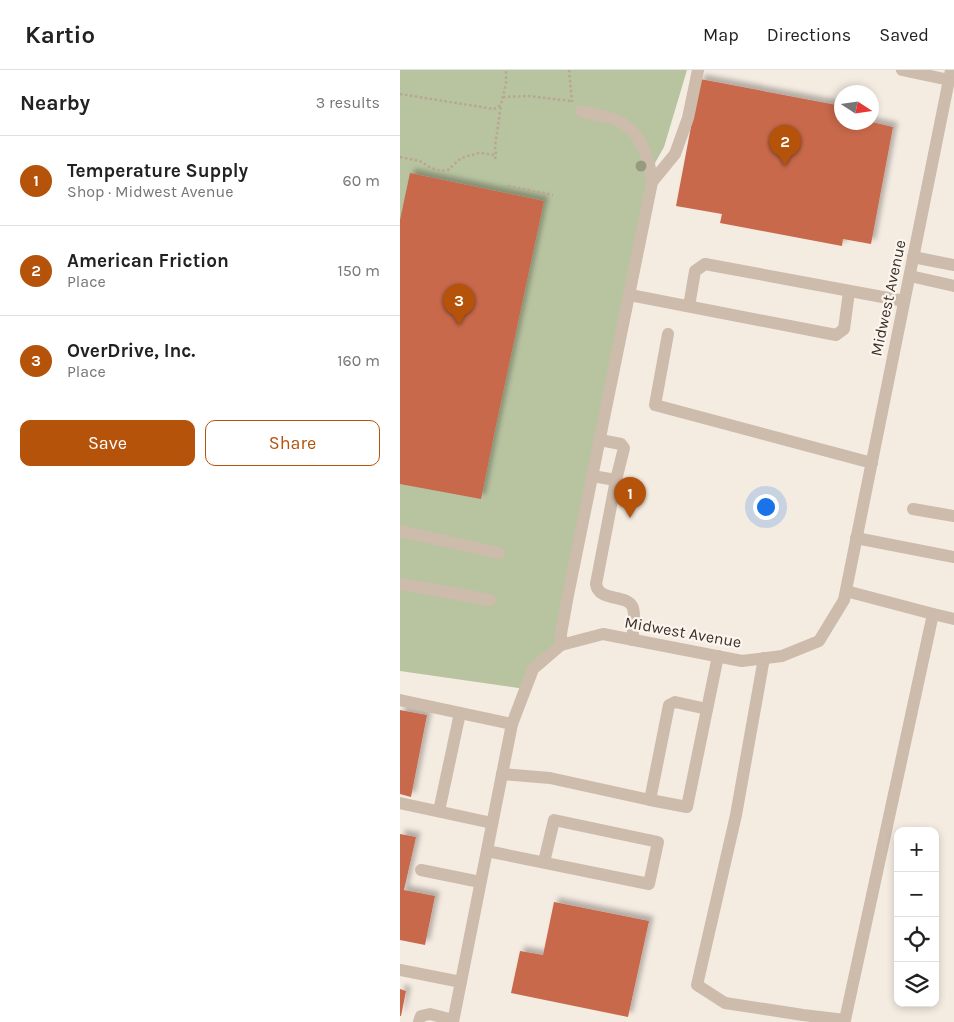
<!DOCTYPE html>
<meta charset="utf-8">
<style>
:root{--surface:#fff;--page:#f2f2f2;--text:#222;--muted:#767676;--line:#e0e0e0;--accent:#b45309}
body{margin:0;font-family:Karla,sans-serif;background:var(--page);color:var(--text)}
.controls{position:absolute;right:15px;bottom:15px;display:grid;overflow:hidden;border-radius:10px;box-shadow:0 2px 8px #0003}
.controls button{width:45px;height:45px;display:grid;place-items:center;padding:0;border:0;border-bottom:1px solid var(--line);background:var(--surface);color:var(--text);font:25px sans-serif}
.compass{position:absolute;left:434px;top:15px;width:45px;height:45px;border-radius:50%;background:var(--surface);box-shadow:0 2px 8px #0003;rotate:102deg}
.you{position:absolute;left:365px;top:436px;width:18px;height:18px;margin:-12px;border:4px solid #fff;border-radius:50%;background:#1a73e8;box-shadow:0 0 0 8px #1a73e833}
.badge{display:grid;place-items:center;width:32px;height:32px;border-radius:50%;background:var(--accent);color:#fff;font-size:16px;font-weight:700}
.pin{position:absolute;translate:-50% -41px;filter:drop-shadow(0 1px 2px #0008)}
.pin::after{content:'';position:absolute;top:26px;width:18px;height:15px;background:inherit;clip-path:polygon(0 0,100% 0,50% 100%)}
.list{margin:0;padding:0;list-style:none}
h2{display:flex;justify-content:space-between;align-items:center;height:65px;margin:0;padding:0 20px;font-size:21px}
h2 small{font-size:16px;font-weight:400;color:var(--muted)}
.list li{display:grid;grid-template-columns:32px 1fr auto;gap:15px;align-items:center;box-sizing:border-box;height:90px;padding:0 20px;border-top:1px solid var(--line)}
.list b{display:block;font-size:19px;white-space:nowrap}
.list p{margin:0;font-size:16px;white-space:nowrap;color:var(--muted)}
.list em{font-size:16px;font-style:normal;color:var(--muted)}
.actions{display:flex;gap:10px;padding:15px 20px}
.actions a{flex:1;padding:11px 0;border:1px solid var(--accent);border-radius:10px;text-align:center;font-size:18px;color:var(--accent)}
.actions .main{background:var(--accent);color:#fff}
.icon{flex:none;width:28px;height:28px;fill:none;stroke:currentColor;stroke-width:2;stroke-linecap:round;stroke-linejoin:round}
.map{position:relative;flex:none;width:554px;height:952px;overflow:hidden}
header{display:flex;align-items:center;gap:30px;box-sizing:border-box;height:70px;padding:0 25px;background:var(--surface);border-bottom:1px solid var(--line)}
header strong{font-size:24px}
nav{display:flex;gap:28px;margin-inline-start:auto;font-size:18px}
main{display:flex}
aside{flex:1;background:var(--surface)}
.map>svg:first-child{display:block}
.green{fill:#b8c4a0}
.building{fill:#c8694b;filter:url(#shadow)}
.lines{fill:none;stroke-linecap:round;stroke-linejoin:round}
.path{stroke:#b9a596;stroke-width:2.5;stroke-dasharray:2.5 2.5;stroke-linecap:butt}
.minor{stroke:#cdbbac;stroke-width:12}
.tree{fill:#969b7f}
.labels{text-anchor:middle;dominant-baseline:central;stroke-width:4.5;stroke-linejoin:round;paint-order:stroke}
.street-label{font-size:16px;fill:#3b302b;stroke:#fbf5ee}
</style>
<header>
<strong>Kartio</strong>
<nav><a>Map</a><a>Directions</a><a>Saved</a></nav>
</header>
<main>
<aside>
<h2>Nearby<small>3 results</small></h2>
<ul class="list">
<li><span class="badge">1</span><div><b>Temperature Supply</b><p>Shop · Midwest Avenue</p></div><em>60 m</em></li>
<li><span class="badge">2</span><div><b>American Friction</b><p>Place</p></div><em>150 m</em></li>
<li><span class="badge">3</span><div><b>OverDrive, Inc.</b><p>Place</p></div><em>160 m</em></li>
</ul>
<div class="actions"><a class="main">Save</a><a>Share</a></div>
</aside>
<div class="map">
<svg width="554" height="952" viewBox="0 0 554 952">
<defs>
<filter id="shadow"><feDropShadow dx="4.5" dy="-4.5" stdDeviation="2.5" flood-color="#0004"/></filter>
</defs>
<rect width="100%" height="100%" fill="#f4ebe1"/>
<path class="green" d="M0,0H287L264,77L251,100L161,570L133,599L125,619L0,601Z"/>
<g class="building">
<path d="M300,9L442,36V52H472L493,57L471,174L443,169L442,176L320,153L322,144L276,136Z"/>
<path d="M10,103L144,131L95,360L81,429L0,414V150Z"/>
<path d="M0,640L27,645L11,727L0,724Z"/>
<path d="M0,764L16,767L4,820L35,826L25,875L0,870Z"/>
<path d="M154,832L249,851L228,947L111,923L120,881L143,885Z"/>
<path d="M0,919L6,921L1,946H0Z"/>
</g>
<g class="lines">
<g class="path">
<path d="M169,0L172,32"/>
<path d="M0,24L94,39L101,35L106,13V0"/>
<path d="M103,27L128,26L171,31"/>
<path d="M0,87L20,91L31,98L41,101L48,100L61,88L79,83L96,85"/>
<path d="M95,89L96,85L95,76L101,35"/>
<path d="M108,116L153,125"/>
</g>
<g class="minor">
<path d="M502,0L549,10"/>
<path d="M252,112L275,84L288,48L298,0"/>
<path d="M513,187L554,195"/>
<path d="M510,206L554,216"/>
<path d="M230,225L436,265L444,259L449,222"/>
<path d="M289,236L295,201L305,194L504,231"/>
<path d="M268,264L255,335L472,393"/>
<path d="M192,406L216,410L224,378L221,374L200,370"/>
<path d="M216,410L196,514C199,533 228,523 233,538C236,548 233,560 232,570"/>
<path d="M513,439L554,446"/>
<path d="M0,461L99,483"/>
<path d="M456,468L554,487"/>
<path d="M0,514L90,530"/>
<path d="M533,544L554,549"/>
<path d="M161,575V564L168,525L252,112C250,88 239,59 216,50C205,45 192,45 181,41"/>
<path d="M364,588L336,745L297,915L325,933L403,945L445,950L533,544L446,521"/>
<path d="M0,630L112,654"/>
<path d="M102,704L150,708L250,730L287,737L318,586"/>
<path d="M250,730L269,635L275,632L307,639"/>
<path d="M0,733L92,753"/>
<path d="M39,741L60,643"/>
<path d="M87,781L249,814L258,772L154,750L144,792"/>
<path d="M21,800L80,812"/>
<path d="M0,900L61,912"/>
<path d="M19,952L21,946L30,944L53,950"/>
<path d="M53,952L112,654L133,599L161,575L203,564L342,591L382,586L419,571L444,530L551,0"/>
</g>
</g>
<circle class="tree" cx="241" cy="96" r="5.5"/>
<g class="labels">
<g class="street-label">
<text transform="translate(488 228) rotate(-78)">Midwest Avenue</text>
<text transform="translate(283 562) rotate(10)">Midwest Avenue</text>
</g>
</g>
</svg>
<div class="controls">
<button>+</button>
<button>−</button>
<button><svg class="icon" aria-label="locate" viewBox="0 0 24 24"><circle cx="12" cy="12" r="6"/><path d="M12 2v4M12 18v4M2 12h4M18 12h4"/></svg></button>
<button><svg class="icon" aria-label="layers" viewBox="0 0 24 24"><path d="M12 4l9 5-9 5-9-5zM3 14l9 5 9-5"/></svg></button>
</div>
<svg class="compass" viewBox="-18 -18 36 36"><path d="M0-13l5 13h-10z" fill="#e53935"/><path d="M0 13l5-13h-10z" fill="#767676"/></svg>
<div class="you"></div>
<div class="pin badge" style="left:230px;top:448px">1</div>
<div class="pin badge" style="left:385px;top:96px">2</div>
<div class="pin badge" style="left:59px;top:255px">3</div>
</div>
</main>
